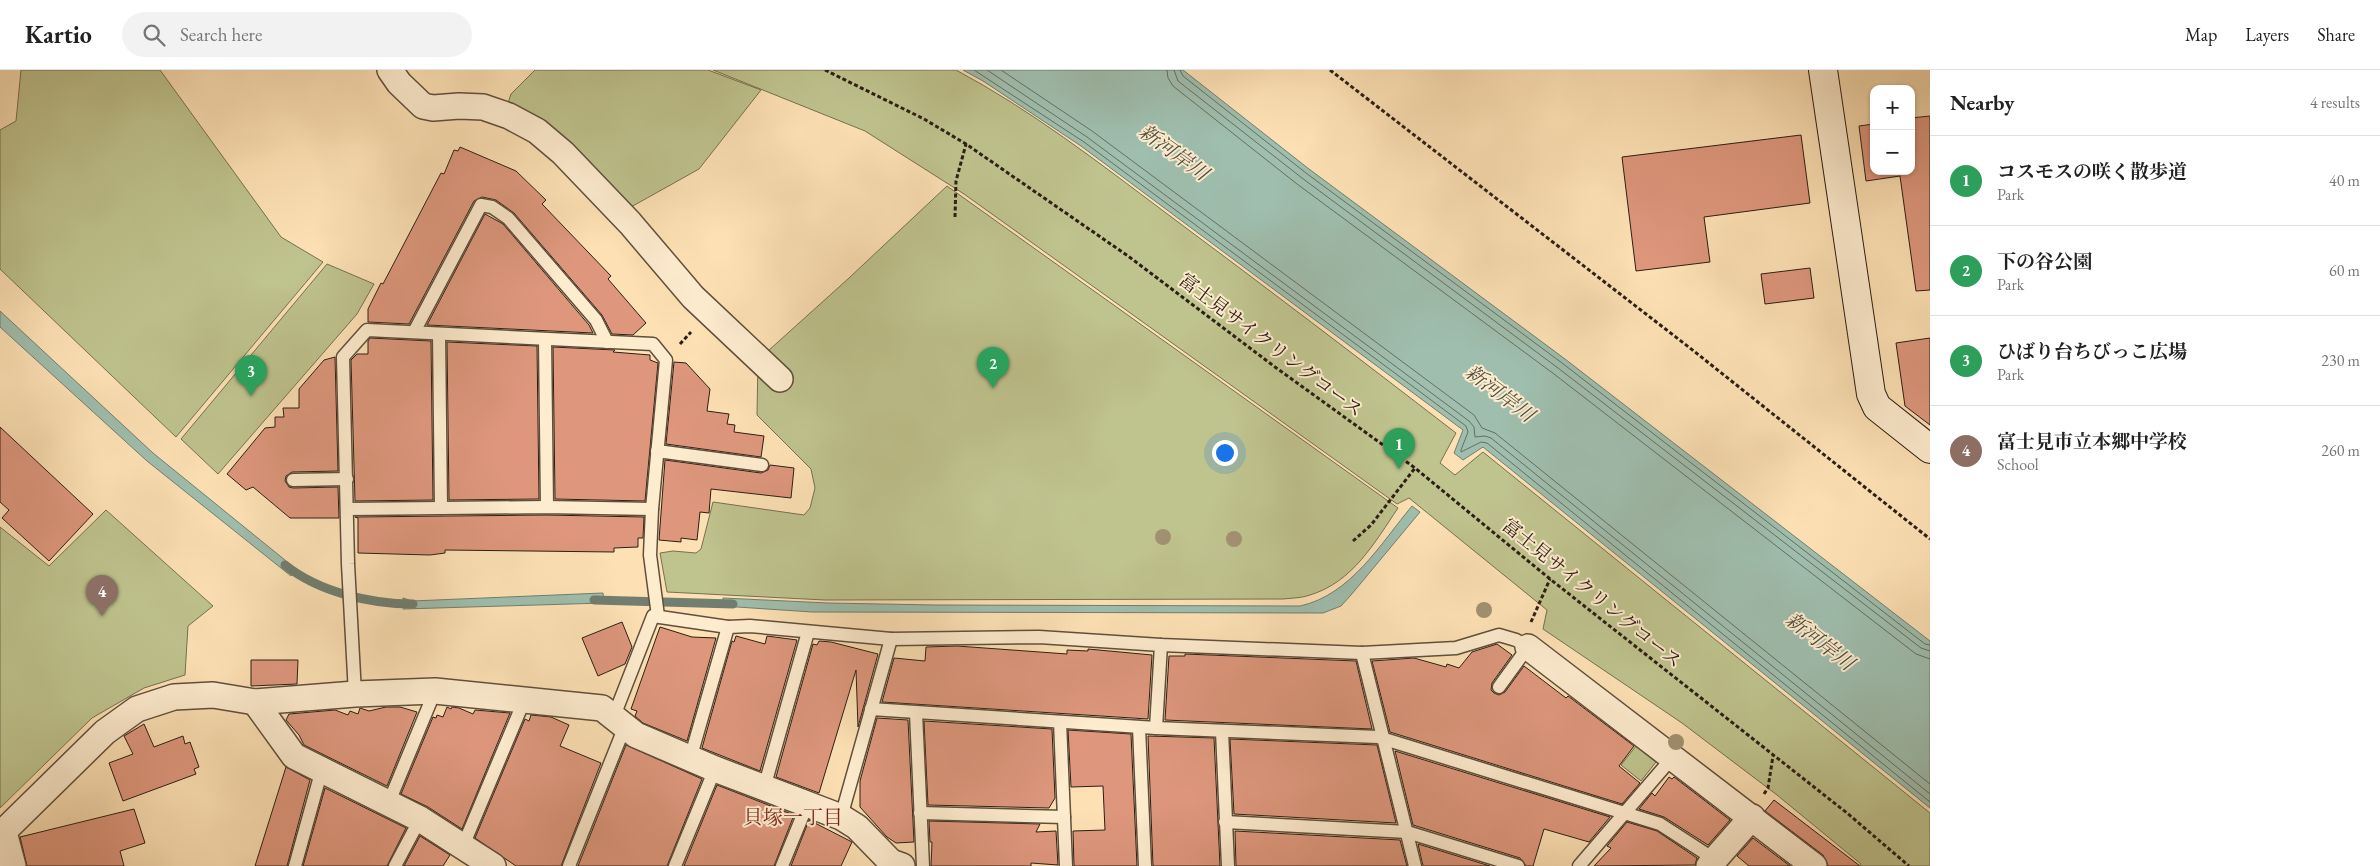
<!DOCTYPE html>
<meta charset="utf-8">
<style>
:root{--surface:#fff;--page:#f2f2f2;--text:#222;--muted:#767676;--line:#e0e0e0;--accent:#b45309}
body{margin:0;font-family:"EB Garamond","Noto Serif JP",serif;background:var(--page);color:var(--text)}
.controls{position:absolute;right:15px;top:15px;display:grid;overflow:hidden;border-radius:10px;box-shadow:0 1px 4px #0004}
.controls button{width:45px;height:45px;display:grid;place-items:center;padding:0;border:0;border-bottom:1px solid var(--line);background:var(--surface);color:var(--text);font:25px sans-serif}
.you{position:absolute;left:1224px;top:382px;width:18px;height:18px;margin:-12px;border:4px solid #fff;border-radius:50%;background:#1a73e8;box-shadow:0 0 0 8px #1a73e833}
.badge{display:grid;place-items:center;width:32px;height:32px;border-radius:50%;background:var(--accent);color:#fff;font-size:16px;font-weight:700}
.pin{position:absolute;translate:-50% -41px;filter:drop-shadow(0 1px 2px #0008)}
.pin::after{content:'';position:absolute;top:26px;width:18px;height:15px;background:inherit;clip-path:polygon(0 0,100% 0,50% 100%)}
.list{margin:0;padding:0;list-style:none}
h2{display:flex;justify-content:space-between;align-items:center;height:65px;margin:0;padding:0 20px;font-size:21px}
h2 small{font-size:16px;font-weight:400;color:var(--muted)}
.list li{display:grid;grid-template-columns:32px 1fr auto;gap:15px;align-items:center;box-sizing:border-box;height:90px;padding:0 20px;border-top:1px solid var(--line)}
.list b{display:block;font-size:19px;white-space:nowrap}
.list p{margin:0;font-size:16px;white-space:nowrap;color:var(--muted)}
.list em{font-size:16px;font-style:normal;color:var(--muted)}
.icon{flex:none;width:28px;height:28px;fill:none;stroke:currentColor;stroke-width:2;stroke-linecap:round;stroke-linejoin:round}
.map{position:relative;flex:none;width:1930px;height:796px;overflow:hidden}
header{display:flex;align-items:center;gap:30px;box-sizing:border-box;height:70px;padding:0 25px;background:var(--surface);border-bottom:1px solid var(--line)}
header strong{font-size:24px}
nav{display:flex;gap:28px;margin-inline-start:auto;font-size:18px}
.search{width:350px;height:45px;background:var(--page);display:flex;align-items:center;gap:12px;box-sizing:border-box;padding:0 18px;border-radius:28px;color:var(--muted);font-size:19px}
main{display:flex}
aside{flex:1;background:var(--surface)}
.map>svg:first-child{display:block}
.green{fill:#bfc38e;stroke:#767051}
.water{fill:#9fbeae;stroke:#717e70}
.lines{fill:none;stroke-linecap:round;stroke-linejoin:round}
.shore{stroke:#666e61;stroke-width:1}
.stream{stroke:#717e70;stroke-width:9}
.building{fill:#de977d;stroke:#2c1e14}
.lane-casing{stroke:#604f3c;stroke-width:15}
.street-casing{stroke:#604f3c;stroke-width:28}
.secondary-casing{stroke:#2c1e14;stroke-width:30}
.path{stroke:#2c1e14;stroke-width:3;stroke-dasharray:4 2.5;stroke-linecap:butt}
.lane{stroke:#feeccf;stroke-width:12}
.street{stroke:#feeccf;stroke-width:25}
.secondary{stroke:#feeccf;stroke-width:28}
.tree{fill:#a29171}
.labels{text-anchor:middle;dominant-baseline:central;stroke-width:4;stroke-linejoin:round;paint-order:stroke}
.street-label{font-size:19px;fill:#2c1e14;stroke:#feeccf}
.water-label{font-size:20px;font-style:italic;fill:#4e4e42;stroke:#feeccf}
.neighbourhood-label{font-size:20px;fill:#7a1f14;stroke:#feeccf}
</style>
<header>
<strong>Kartio</strong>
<div class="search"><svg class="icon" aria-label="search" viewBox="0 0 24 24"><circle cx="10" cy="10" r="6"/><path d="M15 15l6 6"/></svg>Search here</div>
<nav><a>Map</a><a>Layers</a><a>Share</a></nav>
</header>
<main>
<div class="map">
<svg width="1930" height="796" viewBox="0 0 1930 796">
<rect width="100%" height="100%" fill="#fde1b5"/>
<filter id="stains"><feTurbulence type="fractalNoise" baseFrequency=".004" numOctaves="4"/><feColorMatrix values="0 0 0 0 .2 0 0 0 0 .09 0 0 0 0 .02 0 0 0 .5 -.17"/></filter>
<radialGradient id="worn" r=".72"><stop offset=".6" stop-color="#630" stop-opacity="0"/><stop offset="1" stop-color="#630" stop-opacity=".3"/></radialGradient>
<g class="green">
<path d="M21,0H160L281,167L323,192L176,367L0,199V60L16,51Z"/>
<path d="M535,0H708L761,20L699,99L631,137L507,36L511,24Z"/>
<path d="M713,0H956C1031,40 1098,92 1166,143C1263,215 1360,289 1456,363L1440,393L1455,405L1483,382L1930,743V796H1860L1861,794L1777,725L1682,653L1543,559L1547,540L1409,428L1397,434L964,124L865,61Z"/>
<path d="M947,116L1398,438C1375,472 1353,512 1310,525C1302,528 1292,528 1283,529L825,530L667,522L660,483L673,481L696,483L701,479L713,432L804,445L810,438L815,418L811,399L757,345L758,290L849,208Z"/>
<path d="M327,194L374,214L357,244L218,404L181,369Z"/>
<path d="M106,440L213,536L188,556L185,605L144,618L92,648L0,738V457L49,496Z"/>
<path d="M1636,676L1656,692L1641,711L1621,695Z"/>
</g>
<g class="water">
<path d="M963,0H1183L1309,99L1565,289L1930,571V738L1483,377L1463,390L1454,383L1463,360L1081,76L983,11Z"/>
<path d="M0,241L153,383L296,499L291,506L147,391L0,257Z"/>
<path d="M1412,436L1420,442L1351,525L1341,536L1323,543L812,542L722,536L723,528L828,533L935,535L1300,536C1351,525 1381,473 1412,436Z"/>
<path d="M603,523L604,533L403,539V528L412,531Z"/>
</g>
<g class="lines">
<g class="shore">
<path d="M974,0L1084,72L1466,356L1468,362L1461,380V382L1481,372L1487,373L1930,732"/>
<path d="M987,0L1087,67L1469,351L1474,357L1475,367L1485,366L1491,368L1930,724"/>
<path d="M1001,0L1092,61L1474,345L1482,358L1495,363L1930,714"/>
<path d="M1167,0L1168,8L1173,16L1297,114L1554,304L1916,584L1930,589"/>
<path d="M1174,0L1178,11L1302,108L1558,298L1921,578L1930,581"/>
<path d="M1180,0L1183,6L1306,103L1562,293L1925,574L1930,575"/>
</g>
<g class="stream">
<path d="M285,495C319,522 370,534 413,534"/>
<path d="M594,530L733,534"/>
</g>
</g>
<g class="building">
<path d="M1930,46V220L1916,221L1900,106L1866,111L1859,56L1874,54V101H1911V48Z"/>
<path d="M1801,65L1810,133L1704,147L1710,192L1636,201L1622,87Z"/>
<path d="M460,77L516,101L546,130L542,134L611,206L608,209L646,253L633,265L612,264L602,245L514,143L496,130L482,127L474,131L409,254L368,252V239L381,213L383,214L441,103L444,104L454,80L458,81Z"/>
<path d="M485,144L503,154L589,255L593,263L427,255Z"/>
<path d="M1810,198L1814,228L1765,234L1761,204Z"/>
<path d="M370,268L431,271L433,430L355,431L351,290L357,284H368V271Z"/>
<path d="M1930,268V355L1905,336L1896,273Z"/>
<path d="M447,272L537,276L539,429L449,430Z"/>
<path d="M553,277L615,280L613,282L650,285V290L658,293L645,431L555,429Z"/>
<path d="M335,287L338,401L292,402L286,406L285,411L289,417L293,418L338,417L339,448H290L253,417L246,420L227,404L265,358L275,357V347H284L283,338H299V319L324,290Z"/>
<path d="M674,292L686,293L710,319L707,341L729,344L727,354L735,355L734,362L764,366L761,387L666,374Z"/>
<path d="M0,357L93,444L49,491L2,448L9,440L0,432Z"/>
<path d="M665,390L761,403L768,400L770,395L794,398L791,428L711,419L709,443L700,442L697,470L681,468V472L659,470Z"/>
<path d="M547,445L644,447L643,468H638V477L614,478V482L445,480V483L430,485L358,483V448L355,447Z"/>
<path d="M622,552L632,577L625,594L598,606L582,568Z"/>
<path d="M660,557L692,567L716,568L687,671L643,653L635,646L637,641L631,639Z"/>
<path d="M736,566L765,574L767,566L797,570L760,701L702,678L732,571L734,572Z"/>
<path d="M819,571L831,572L878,584L858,657L856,600L819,723L776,707L813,574L817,575Z"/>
<path d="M1497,574L1512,585L1492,613L1491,620L1494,623L1499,625L1505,622L1524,596L1566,628L1568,626L1634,676L1619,696L1640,713L1622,734L1390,662L1372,591L1414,588L1446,597L1447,594L1459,598L1472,582Z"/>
<path d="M957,576L1067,584V580L1088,581V579L1152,585L1148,649L882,632L894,588L925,591L926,577Z"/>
<path d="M1185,584L1356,591L1372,659L1165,650L1169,586H1185Z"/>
<path d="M251,590H298L297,614L251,616Z"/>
<path d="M386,637H400L417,642L387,716L304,675L299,665L286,650L289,644L335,640L348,645L350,641L358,644L360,638L369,641Z"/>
<path d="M447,637L451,639L452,637L459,638L473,644L475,640L510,643L462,759L428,737L401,724L433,647L436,648L437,645L443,647Z"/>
<path d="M531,645L551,647L569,655L560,676L601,693L561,796H516L475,768L525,649L529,651Z"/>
<path d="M877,648L908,650L914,772L896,773L887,767L860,737V711Z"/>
<path d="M924,651L1052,659L1055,728L1049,738L928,735Z"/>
<path d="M144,654L154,677L183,666L185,674L190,672L199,697L194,699L196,704L123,731L109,693L133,684L124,666Z"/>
<path d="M1068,660L1131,664L1137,796H1074L1073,761L1105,760L1103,716L1071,717Z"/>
<path d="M1148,666L1214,668L1220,796H1153Z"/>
<path d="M1230,669L1377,675L1396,753L1234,744Z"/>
<path d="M626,675L702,709L667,796H578Z"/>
<path d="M1395,681L1610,747L1589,772L1544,759L1533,796H1526L1520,788L1413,755Z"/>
<path d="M286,697L310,710L287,796H255Z"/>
<path d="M1669,707L1672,709L1674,707L1730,750L1708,775L1664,747L1639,739L1652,723L1655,726Z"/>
<path d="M717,715L794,745L774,796H684Z"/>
<path d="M325,718L406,758L387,796H303Z"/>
<path d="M1774,730L1860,796H1828L1823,785L1765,741Z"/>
<path d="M134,739L145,773L120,781L124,796H27L20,767Z"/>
<path d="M809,750L852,772L841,796H791Z"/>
<path d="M929,751L1040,754L1036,762L1056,761L1058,795L1031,793V796H931L932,772H930Z"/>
<path d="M1627,752L1657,761L1697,788L1695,795L1594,796L1611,778L1607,776Z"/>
<path d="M1235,761L1400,770L1407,796H1236Z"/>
<path d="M420,766L450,785L443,796H404Z"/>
<path d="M1753,768L1790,796H1749L1737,786Z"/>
<path d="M1418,774L1490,796H1423Z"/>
</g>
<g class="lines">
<g class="lane-casing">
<g id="lane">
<path d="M414,262L481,135L492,137L508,148L596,250L607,272"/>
<path d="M439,264L441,438"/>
<path d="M545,269L547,437"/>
<path d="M657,381L762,395"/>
<path d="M293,410L347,409"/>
<path d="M348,439L547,437L652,439"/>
<path d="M1362,583L1415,796"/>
<path d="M355,624L348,494L343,287L367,260L653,274L666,290L652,439L650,485L658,546"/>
<path d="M871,639L1156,658L1378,667L1660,754L1717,791"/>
<path d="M916,643L923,796"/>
<path d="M614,646L653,546L728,557L750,556L891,569L1039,567L1161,575L1362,583L1456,578L1499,565L1516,570L1528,577L1499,617"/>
<path d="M1060,652L1066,796"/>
<path d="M1139,657L1145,796"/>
<path d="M1156,658L1161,575"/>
<path d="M1222,661L1228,796"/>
<path d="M690,689L728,557"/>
<path d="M764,718L808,562"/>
<path d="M389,732L435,621"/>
<path d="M920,743L1064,747"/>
<path d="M841,747L891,569"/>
<path d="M1225,752L1407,762L1518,796"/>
<path d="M463,776L524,631"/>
<path d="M295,796L322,699"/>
<path d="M395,796L420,749"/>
<path d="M569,796L625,656"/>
<path d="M675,796L715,699"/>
<path d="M782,796L807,735"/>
<path d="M1579,796L1672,688"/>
</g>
</g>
<g class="street-casing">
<g id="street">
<path d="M390,0L399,13L423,36L433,38L459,36L483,37L509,46L537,61L563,83L630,153L693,227L780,309"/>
<path d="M1528,577L1814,796"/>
<path d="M255,632L294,686L420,749L493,796"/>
<path d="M4,762L13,796"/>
<path d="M0,765L105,662L137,639L174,627L213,625L255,632L355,624L435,621L602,638L636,665L715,699L841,747L857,757L891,792L902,796"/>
<path d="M1709,796L1752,747"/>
</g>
</g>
<g class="secondary-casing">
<path id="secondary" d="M1823,0L1871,324L1877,337L1930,379"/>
</g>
<g class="path">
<path d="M825,0L924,49L966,74L1128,186L1275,297L1415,398L1550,509L1847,743L1909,796"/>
<path d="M1330,0L1690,278L1930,469"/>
<path d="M955,147L956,111L966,74"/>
<path d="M680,274L691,262"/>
<path d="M1353,471L1371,455L1415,398"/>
<path d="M1531,552L1550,509"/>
<path d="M1764,724L1768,718L1773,686"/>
</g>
<use href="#lane" class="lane"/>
<use href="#street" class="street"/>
<use href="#secondary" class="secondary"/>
</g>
<g class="tree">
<circle cx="1163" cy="467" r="8"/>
<circle cx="1234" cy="469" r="8"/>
<circle cx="1484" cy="540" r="8"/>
<circle cx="1676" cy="672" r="8"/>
</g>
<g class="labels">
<g class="street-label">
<text transform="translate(1271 275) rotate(37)">富士見サイクリングコース</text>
<text transform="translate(1592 523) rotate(39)">富士見サイクリングコース</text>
</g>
<g class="water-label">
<text transform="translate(1174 82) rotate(36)">新河岸川</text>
<text transform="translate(1500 323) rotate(37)">新河岸川</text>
<text transform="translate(1820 571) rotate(38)">新河岸川</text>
</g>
<g class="neighbourhood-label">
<text x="793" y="747">貝塚一丁目</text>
</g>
</g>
<rect width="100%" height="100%" filter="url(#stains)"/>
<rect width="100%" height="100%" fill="url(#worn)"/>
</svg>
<div class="controls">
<button>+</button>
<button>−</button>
</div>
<div class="you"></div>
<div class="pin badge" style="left:1399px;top:399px;background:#2e9e5b">1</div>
<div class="pin badge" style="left:993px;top:318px;background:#2e9e5b">2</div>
<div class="pin badge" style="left:251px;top:326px;background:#2e9e5b">3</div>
<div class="pin badge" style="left:102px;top:546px;background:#8d6e63">4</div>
</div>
<aside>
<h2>Nearby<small>4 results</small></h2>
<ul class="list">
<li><span class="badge" style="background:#2e9e5b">1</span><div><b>コスモスの咲く散歩道</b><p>Park</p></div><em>40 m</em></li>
<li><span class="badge" style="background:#2e9e5b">2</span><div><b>下の谷公園</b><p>Park</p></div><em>60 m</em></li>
<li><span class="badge" style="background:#2e9e5b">3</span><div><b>ひばり台ちびっこ広場</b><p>Park</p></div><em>230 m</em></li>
<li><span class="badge" style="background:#8d6e63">4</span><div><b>富士見市立本郷中学校</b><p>School</p></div><em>260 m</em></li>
</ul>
</aside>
</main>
